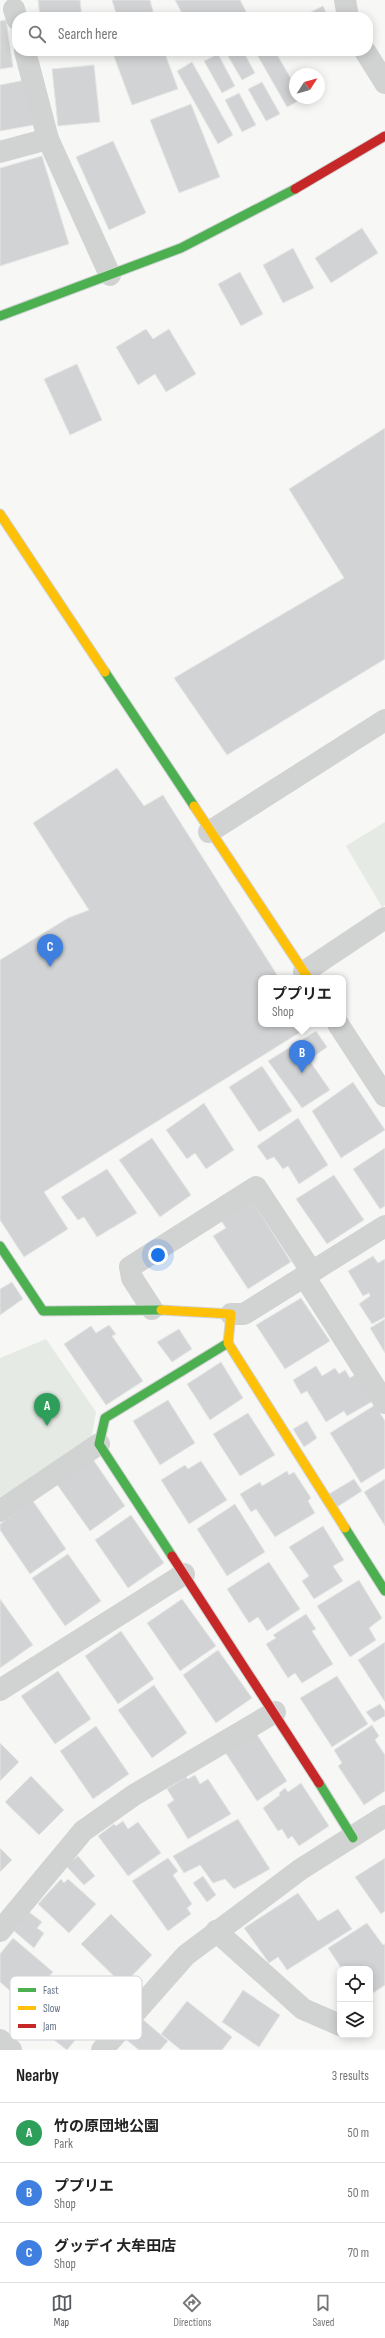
<!DOCTYPE html>
<meta charset="utf-8">
<style>
:root{--surface:#fff;--page:#f2f2f2;--text:#222;--muted:#767676;--line:#e0e0e0;--accent:#585b61}
body{margin:0;font-family:"Sofia Sans Condensed","Noto Sans JP",sans-serif;background:var(--page);color:var(--text)}
.controls{position:absolute;right:12px;bottom:12px;display:grid;overflow:hidden;border-radius:8px;box-shadow:0 2px 10px #0003}
.controls button{width:36px;height:36px;display:grid;place-items:center;padding:0;border:0;border-bottom:1px solid var(--line);background:var(--surface);color:var(--text);font:20px sans-serif}
.compass{position:absolute;left:289px;top:68px;width:36px;height:36px;border-radius:50%;background:var(--surface);box-shadow:0 2px 10px #0003;rotate:54deg}
.you{position:absolute;left:158px;top:1255px;width:14px;height:14px;margin:-10px;border:3px solid #fff;border-radius:50%;background:#1a73e8;box-shadow:0 0 0 6px #1a73e833}
.badge{display:grid;place-items:center;width:26px;height:26px;border-radius:50%;background:var(--accent);color:#fff;font-size:13px;font-weight:700}
.pin{position:absolute;translate:-50% -33px;filter:drop-shadow(0 1px 2px #0008)}
.pin::after{content:'';position:absolute;top:21px;width:14px;height:12px;background:inherit;clip-path:polygon(0 0,100% 0,50% 100%)}
.popup{position:absolute;left:258px;top:975px;width:88px;height:52px;box-sizing:border-box;display:grid;place-content:center;border-radius:8px;background:var(--surface);filter:drop-shadow(0 1px 3px #0005);font-size:13px;white-space:nowrap;color:var(--muted)}
.popup b{font-size:15px;color:var(--text)}
.popup::after{content:'';position:absolute;left:50%;top:100%;margin-left:-8px;border:8px solid transparent;border-top-color:var(--surface)}
.list{margin:0;padding:0;list-style:none}
h2{display:flex;justify-content:space-between;align-items:center;height:52px;margin:0;padding:0 16px;font-size:17px}
h2 small{font-size:13px;font-weight:400;color:var(--muted)}
.list li{display:grid;grid-template-columns:26px 1fr auto;gap:12px;align-items:center;box-sizing:border-box;height:60px;padding:0 16px;border-top:1px solid var(--line)}
.list b{display:block;font-size:15px;white-space:nowrap}
.list p{margin:0;font-size:13px;white-space:nowrap;color:var(--muted)}
.list em{font-size:13px;font-style:normal;color:var(--muted)}
.icon{flex:none;width:22px;height:22px;fill:none;stroke:currentColor;stroke-width:2;stroke-linecap:round;stroke-linejoin:round}
.map{position:relative;flex:none;width:385px;height:2050px;overflow:hidden}
.search{position:absolute;background:var(--surface);box-shadow:0 2px 10px #0003;left:12px;right:12px;top:12px;height:44px;display:flex;align-items:center;gap:10px;box-sizing:border-box;padding:0 14px;border-radius:16px;color:var(--muted);font-size:15px}
.sheet{height:232px;background:var(--surface)}
nav{display:flex;justify-content:space-around;align-items:center;box-sizing:border-box;height:56px;border-top:1px solid var(--line);background:var(--surface);font-size:11px;color:var(--muted)}
nav a{display:grid;justify-items:center;gap:2px}
nav .on{color:var(--accent)}
.map>svg:first-child{display:block}
.green{fill:#e5eae4}
.building{fill:#d2d3d4;stroke:#e6e6e6}
.lines{fill:none;stroke-linecap:round;stroke-linejoin:round}
.fast-casing{stroke:#d2d4d5;stroke-width:11}
.slow-casing{stroke:#d2d4d5;stroke-width:11}
.jam-casing{stroke:#d2d4d5;stroke-width:11}
.street{stroke:#d1d2d2;stroke-width:22}
.fast{stroke:#4caf50;stroke-width:9}
.slow{stroke:#ffc107;stroke-width:9}
.jam{stroke:#c62828;stroke-width:9}
.key{fill:#fff;stroke:#d1d4db;stroke-width:1}
.key-label{font-size:11px;fill:#667187}
</style>
<div class="map">
<svg width="385" height="2050" viewBox="0 0 385 2050">
<rect width="100%" height="100%" fill="#f7f7f6"/>
<g class="green">
<path d="M385,822V905L382,907L346,846Z"/>
<path d="M46,1339L96,1412L91,1440L0,1502V1358Z"/>
</g>
<g class="building">
<path d="M38,0H80L82,17H40Z"/>
<path d="M112,0H150L154,15L117,17Z"/>
<path d="M175,0H240L249,17H184Z"/>
<path d="M323,6L328,17H301Z"/>
<path d="M6,20L13,67L0,69V21Z"/>
<path d="M112,51H164L178,89L132,105Z"/>
<path d="M225,51H243L255,73L242,80Z"/>
<path d="M255,51H275L295,86V98L302,99L287,107Z"/>
<path d="M218,54L235,86L222,93L204,61Z"/>
<path d="M192,62L233,135L218,144L177,71Z"/>
<path d="M94,65L100,122L58,126L52,69Z"/>
<path d="M25,80L34,125L0,131V85Z"/>
<path d="M262,82L280,114L266,121L248,89Z"/>
<path d="M239,93L256,125L242,132L225,100Z"/>
<path d="M191,104L220,177L179,193L150,120Z"/>
<path d="M113,141L146,213L109,230L76,157Z"/>
<path d="M42,156L69,244L0,266V168Z"/>
<path d="M362,228L378,253L331,283L315,258Z"/>
<path d="M293,248L314,288L283,303L263,265Z"/>
<path d="M240,272L263,314L241,326L218,284Z"/>
<path d="M146,329L153,339L169,329L196,374L166,392L155,374L138,385L116,347Z"/>
<path d="M77,364L102,420L70,435L44,379Z"/>
<path d="M385,428V659L227,755L174,678L344,578L289,489Z"/>
<path d="M117,768L144,806L163,795L279,978H261V1024H308L310,1026L44,1192L68,1229L24,1257L0,1220V960L68,918L89,910L33,823Z"/>
<path d="M316,1031L327,1047L309,1060L330,1090L302,1108L268,1061Z"/>
<path d="M262,1066L292,1111L259,1132L229,1087Z"/>
<path d="M353,1082L385,1130L341,1158L312,1111Z"/>
<path d="M204,1103L234,1150L206,1169L195,1153L187,1159L166,1130Z"/>
<path d="M298,1118L328,1165L299,1184L288,1166L283,1169L274,1157L267,1160L257,1146Z"/>
<path d="M152,1138L191,1195L160,1217L119,1160Z"/>
<path d="M385,1148V1206L380,1209L353,1169Z"/>
<path d="M107,1169L137,1213L97,1237L84,1217L78,1220L61,1197Z"/>
<path d="M334,1175L364,1220L327,1244L296,1199Z"/>
<path d="M252,1200L291,1262L248,1289L213,1236L226,1228L220,1219Z"/>
<path d="M373,1256L378,1263L385,1259V1317L372,1324L359,1304L370,1296L369,1293L363,1296L348,1271Z"/>
<path d="M12,1282L23,1299L0,1315V1289Z"/>
<path d="M301,1298L330,1341L285,1369L256,1325Z"/>
<path d="M385,1319V1353L370,1328Z"/>
<path d="M109,1325L116,1334L112,1336L143,1381L106,1405L64,1344L91,1326L96,1333Z"/>
<path d="M179,1329L192,1349L172,1362L157,1342Z"/>
<path d="M221,1362L243,1398L210,1420L187,1384Z"/>
<path d="M316,1366L322,1376L335,1368L339,1374L345,1370L350,1378L356,1374L373,1401L347,1416L344,1411L326,1422L307,1391L301,1394L293,1380Z"/>
<path d="M168,1400L195,1443L160,1465L133,1421Z"/>
<path d="M375,1405L385,1421V1468L361,1483L330,1433Z"/>
<path d="M248,1413L275,1455L240,1476L213,1434Z"/>
<path d="M307,1421L317,1438L304,1447L293,1429Z"/>
<path d="M92,1458L125,1506L90,1531L56,1483Z"/>
<path d="M201,1461L227,1500L189,1524L161,1480L185,1465L188,1469Z"/>
<path d="M287,1471L289,1475L294,1472L311,1498L308,1501L315,1513L275,1537L256,1509L251,1512L240,1494L260,1482L262,1486Z"/>
<path d="M354,1479L362,1491L337,1507L329,1494Z"/>
<path d="M385,1479V1526L364,1492Z"/>
<path d="M33,1501L66,1549L30,1574L0,1530V1524Z"/>
<path d="M235,1504L265,1552L227,1576L197,1529Z"/>
<path d="M131,1515L164,1563L128,1588L95,1540Z"/>
<path d="M323,1526L344,1560L333,1566L343,1581L314,1599L302,1581L309,1576L289,1547Z"/>
<path d="M68,1554L101,1601L65,1626L32,1578Z"/>
<path d="M269,1562L300,1609L267,1631L258,1617L249,1623L227,1589Z"/>
<path d="M359,1580L382,1618L369,1628L376,1640L350,1657L317,1606Z"/>
<path d="M0,1599L33,1645L0,1668Z"/>
<path d="M182,1599L216,1646L180,1671L147,1623Z"/>
<path d="M306,1614L316,1629L312,1631L333,1664L302,1683L295,1673L288,1678L266,1644L276,1638L273,1635Z"/>
<path d="M121,1631L154,1679L118,1704L85,1656Z"/>
<path d="M385,1642V1702L358,1660Z"/>
<path d="M218,1650L252,1698L216,1723L183,1675Z"/>
<path d="M58,1671L91,1719L55,1744L21,1696Z"/>
<path d="M337,1676L368,1724L332,1747L300,1698Z"/>
<path d="M154,1685L187,1733L152,1758L118,1710Z"/>
<path d="M380,1704L385,1711V1716L374,1722L366,1712Z"/>
<path d="M372,1725L379,1736L375,1740L385,1755V1791L364,1805L338,1766L342,1763L334,1750Z"/>
<path d="M96,1726L129,1774L93,1799L60,1751Z"/>
<path d="M256,1733L287,1781L257,1801L225,1752Z"/>
<path d="M0,1743L19,1762L0,1781Z"/>
<path d="M195,1775L200,1784L208,1779L231,1814L188,1839L167,1805L174,1800L167,1789L186,1777L188,1779Z"/>
<path d="M31,1776L64,1810L39,1835L5,1802Z"/>
<path d="M301,1783L329,1826L299,1846L292,1836L288,1839L282,1829L278,1831L263,1808L280,1795L279,1793L285,1788L288,1792Z"/>
<path d="M238,1819L270,1869L234,1889L225,1879L213,1883L200,1865L184,1873L173,1856Z"/>
<path d="M123,1821L128,1829L138,1822L161,1853L128,1876L98,1836L114,1824L116,1826Z"/>
<path d="M0,1848L12,1860L0,1872Z"/>
<path d="M78,1856L95,1876L84,1885L66,1866Z"/>
<path d="M168,1858L178,1871L173,1875L192,1904L187,1908L191,1914L168,1931L132,1881Z"/>
<path d="M385,1858V1911L381,1914L355,1877Z"/>
<path d="M203,1876L216,1895L207,1902L193,1883Z"/>
<path d="M61,1879L64,1883L68,1879L96,1904L69,1933L38,1904Z"/>
<path d="M298,1893L318,1921L338,1909L352,1929L287,1970L278,1957L269,1963L244,1928Z"/>
<path d="M29,1912L42,1922L37,1928L44,1933L34,1948L14,1931Z"/>
<path d="M111,1914L152,1955L123,1985L81,1944Z"/>
<path d="M367,1923L383,1945L385,1944V1985L370,1995V1969H342L328,1948Z"/>
<path d="M13,1938L53,1972L25,2004L0,1982V1954Z"/>
<path d="M60,1979L99,2011L67,2050L41,2030L51,2018L44,2013L55,1999L49,1994Z"/>
<path d="M243,1990L280,2015L259,2047L222,2022Z"/>
<path d="M187,2001L232,2037L222,2050H181L161,2034Z"/>
<path d="M140,2017L168,2041L160,2050H139L123,2037Z"/>
</g>
<g class="lines">
<g class="fast-casing">
<g id="fast">
<path d="M0,316L181,248L295,189"/>
<path d="M105,672L194,806"/>
<path d="M0,1246L43,1311L161,1310"/>
<path d="M345,1528L385,1591"/>
<path d="M172,1556L99,1444L105,1418L228,1343"/>
<path d="M319,1783L353,1838"/>
</g>
</g>
<g class="slow-casing">
<g id="slow">
<path d="M0,514L105,672"/>
<path d="M194,806L308,978"/>
<path d="M161,1310L231,1314L228,1343L345,1528"/>
</g>
</g>
<g class="jam-casing">
<g id="jam">
<path d="M295,189L385,136"/>
<path d="M172,1556L319,1783"/>
</g>
</g>
<g class="street">
<path d="M345,0L348,17"/>
<path d="M14,9L17,19"/>
<path d="M25,51L48,139L110,275"/>
<path d="M365,51L385,83"/>
<path d="M0,152L48,139"/>
<path d="M209,832L385,720"/>
<path d="M304,972L385,918"/>
<path d="M338,1024L385,1096"/>
<path d="M304,1276L385,1403"/>
<path d="M152,1309L132,1278L130,1267L256,1187L312,1272"/>
<path d="M231,1314H244L385,1226"/>
<path d="M0,1511L99,1444"/>
<path d="M0,1690L184,1574"/>
<path d="M0,1931L83,1831L134,1795L275,1712"/>
<path d="M216,1931L303,2009L340,2025"/>
<path d="M0,2040L11,2050"/>
<path d="M102,2050L186,1955L301,1869L385,1816"/>
</g>
<use href="#fast" class="fast"/>
<use href="#slow" class="slow"/>
<use href="#jam" class="jam"/>
</g>
<rect x="10" y="1976" width="132" height="64" rx="6" class="key"/>
<rect x="18" y="1988" width="18" height="4" fill="#4caf50"/>
<rect x="18" y="2006" width="18" height="4" fill="#ffc107"/>
<rect x="18" y="2024" width="18" height="4" fill="#c62828"/>
<g class="key-label">
<text x="43" y="1994">Fast</text>
<text x="43" y="2012">Slow</text>
<text x="43" y="2030">Jam</text>
</g>
</svg>
<div class="controls">
<button><svg class="icon" aria-label="locate" viewBox="0 0 24 24"><circle cx="12" cy="12" r="6"/><path d="M12 2v4M12 18v4M2 12h4M18 12h4"/></svg></button>
<button><svg class="icon" aria-label="layers" viewBox="0 0 24 24"><path d="M12 4l9 5-9 5-9-5zM3 14l9 5 9-5"/></svg></button>
</div>
<svg class="compass" viewBox="-18 -18 36 36"><path d="M0-13l5 13h-10z" fill="#e53935"/><path d="M0 13l5-13h-10z" fill="#767676"/></svg>
<div class="you"></div>
<div class="pin badge" style="left:47px;top:1426px;background:#2e9e5b">A</div>
<div class="pin badge" style="left:302px;top:1073px;background:#3f7fe0">B</div>
<div class="popup"><b>ププリエ</b>Shop</div>
<div class="pin badge" style="left:50px;top:967px;background:#3f7fe0">C</div>
<div class="search"><svg class="icon" aria-label="search" viewBox="0 0 24 24"><circle cx="10" cy="10" r="6"/><path d="M15 15l6 6"/></svg>Search here</div>
</div>
<section class="sheet">
<h2>Nearby<small>3 results</small></h2>
<ul class="list">
<li><span class="badge" style="background:#2e9e5b">A</span><div><b>竹の原団地公園</b><p>Park</p></div><em>50 m</em></li>
<li><span class="badge" style="background:#3f7fe0">B</span><div><b>ププリエ</b><p>Shop</p></div><em>50 m</em></li>
<li><span class="badge" style="background:#3f7fe0">C</span><div><b>グッデイ 大牟田店</b><p>Shop</p></div><em>70 m</em></li>
</ul>
</section>
<nav>
<a class="on"><svg class="icon" aria-label="map" viewBox="0 0 24 24"><path d="M3 6l6-2 6 2 6-2v14l-6 2-6-2-6 2zM9 4v14M15 6v14"/></svg>Map</a>
<a><svg class="icon" aria-label="directions" viewBox="0 0 24 24"><path d="M12 3l9 9-9 9-9-9zM9 14v-3h6M13 9l2 2-2 2"/></svg>Directions</a>
<a><svg class="icon" aria-label="saved" viewBox="0 0 24 24"><path d="M7 4h10v16l-5-4-5 4z"/></svg>Saved</a>
</nav>
